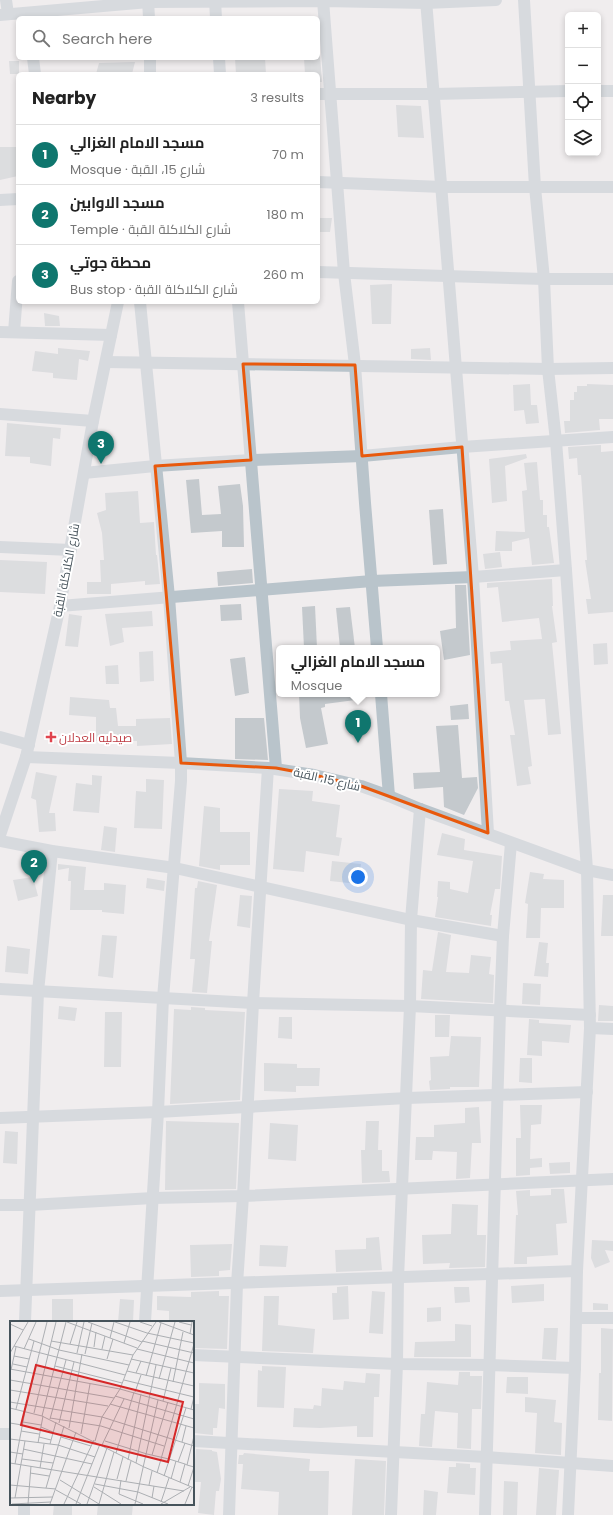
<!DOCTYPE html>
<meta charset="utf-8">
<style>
:root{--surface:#fff;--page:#f6f6f6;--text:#222;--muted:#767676;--line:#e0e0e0;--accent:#0f766e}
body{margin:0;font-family:Poppins,Cairo,sans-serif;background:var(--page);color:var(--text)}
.controls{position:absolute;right:12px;top:12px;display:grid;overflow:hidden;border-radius:6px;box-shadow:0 2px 6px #0003}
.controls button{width:36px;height:36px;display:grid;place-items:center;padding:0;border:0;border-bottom:1px solid var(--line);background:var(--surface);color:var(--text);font:20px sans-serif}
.you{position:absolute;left:358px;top:877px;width:14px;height:14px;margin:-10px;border:3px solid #fff;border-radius:50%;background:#1a73e8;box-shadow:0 0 0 6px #1a73e833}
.badge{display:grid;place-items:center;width:26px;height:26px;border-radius:50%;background:var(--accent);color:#fff;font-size:13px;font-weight:700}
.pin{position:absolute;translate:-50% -33px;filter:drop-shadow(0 1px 2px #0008)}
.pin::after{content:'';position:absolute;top:21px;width:14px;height:12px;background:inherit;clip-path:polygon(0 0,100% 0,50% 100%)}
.popup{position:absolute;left:276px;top:645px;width:164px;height:52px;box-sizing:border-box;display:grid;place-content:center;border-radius:6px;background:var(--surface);filter:drop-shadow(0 1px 3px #0005);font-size:13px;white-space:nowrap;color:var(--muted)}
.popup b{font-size:15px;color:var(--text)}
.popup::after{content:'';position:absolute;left:50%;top:100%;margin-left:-8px;border:8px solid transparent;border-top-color:var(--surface)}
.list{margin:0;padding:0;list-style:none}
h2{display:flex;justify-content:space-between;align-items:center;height:52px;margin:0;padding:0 16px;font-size:17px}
h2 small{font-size:13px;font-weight:400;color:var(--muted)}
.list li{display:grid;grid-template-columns:26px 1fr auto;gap:12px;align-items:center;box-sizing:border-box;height:60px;padding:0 16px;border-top:1px solid var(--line)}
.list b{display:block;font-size:15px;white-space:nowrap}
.list p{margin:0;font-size:13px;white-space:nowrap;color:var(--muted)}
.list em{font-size:13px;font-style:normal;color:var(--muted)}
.icon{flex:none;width:22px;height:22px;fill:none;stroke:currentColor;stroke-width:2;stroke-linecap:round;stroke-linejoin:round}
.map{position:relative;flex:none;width:613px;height:1515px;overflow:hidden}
.search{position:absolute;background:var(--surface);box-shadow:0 2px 6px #0003;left:16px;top:16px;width:304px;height:44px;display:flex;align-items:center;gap:10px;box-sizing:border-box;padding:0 14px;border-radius:6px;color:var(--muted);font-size:15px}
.panel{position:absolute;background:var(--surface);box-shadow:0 2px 6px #0003;left:16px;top:72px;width:304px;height:232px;border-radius:6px}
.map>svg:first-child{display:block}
.building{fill:#c4c9cd}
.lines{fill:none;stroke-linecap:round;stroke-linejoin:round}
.street{stroke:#b9c4cb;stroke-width:12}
.marked{fill:none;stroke:#e8590c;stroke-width:3;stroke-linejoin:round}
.health-dot{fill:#e0444e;stroke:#fff;stroke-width:1.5}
.labels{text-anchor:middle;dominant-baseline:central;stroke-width:4;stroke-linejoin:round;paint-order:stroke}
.street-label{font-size:12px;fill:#46535b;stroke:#fff}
.health-label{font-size:12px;fill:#be3a42;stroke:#fff;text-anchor:start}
.inset-road{fill:none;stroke:#acafb3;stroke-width:1}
.view{fill:#d62828;fill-opacity:0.15;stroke:#d62828;stroke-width:2}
.inset-edge{fill:none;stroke:#46535b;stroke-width:2}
</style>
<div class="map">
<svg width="613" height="1515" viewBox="0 0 613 1515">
<rect width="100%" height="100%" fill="#f0edee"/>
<g class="building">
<path d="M318,54H320L322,82H318V74H305L304,58H318Z"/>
<path d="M235,58H265L266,74H236Z"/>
<path d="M9,61H19V74H10Z"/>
<path d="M135,62L132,74H96L99,63Z"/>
<path d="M396,105L421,106L424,138L398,137Z"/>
<path d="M0,147H18V176L0,180Z"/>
<path d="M318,218H332L330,232H318Z"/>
<path d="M392,284L391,324H372L370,285Z"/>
<path d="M44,313L59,316L60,326H45Z"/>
<path d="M58,348L90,351L88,361L79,359L77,380L53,378V373L32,371L35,351L58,354Z"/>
<path d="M430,348L431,360L411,359V349Z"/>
<path d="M530,384L531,405H537L539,423L526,424L524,410L514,411L513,385Z"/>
<path d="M587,384L613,385V419H599L600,430L565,433L564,421H570V400H574V392H577V386H587Z"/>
<path d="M7,423L61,428L60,439L53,438L51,466L30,463V457L5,456Z"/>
<path d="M601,445V452L613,451V612L588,614L586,599H591L585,560H587L581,475H578L577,458L569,459L568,447Z"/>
<path d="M526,454L527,458L505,466L507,501L492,503L489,459Z"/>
<path d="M537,462L540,500H543V515H547V527H549L554,563L532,565L529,538L512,542V551H495L496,531L525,532L522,491L527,490L524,463Z"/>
<path d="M199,479L202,515L221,514L218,486L240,484L243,506L244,547H222V531L191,533L186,480Z"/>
<path d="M138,491L140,523L154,522L156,555H157L160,584L145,585V581L111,584V594H87V582H101L100,560H104L102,533L97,513L106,510L105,493Z"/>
<path d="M443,509L447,564L433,565L429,510Z"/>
<path d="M500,552L502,567L485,569L483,554Z"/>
<path d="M0,560L47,562L45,594L0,592Z"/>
<path d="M252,569L253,583L218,586L217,572Z"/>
<path d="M552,579L553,606H552L557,642L552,643L561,734L548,735L545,699L524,700L532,766L528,767L531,784L517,786L510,735H515L509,701H505L502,663L491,664L490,652L511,650L510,641L542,639L539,618L502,622L498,587L487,588V583Z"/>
<path d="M455,585H466L470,655L444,660L440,631L456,628Z"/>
<path d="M241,604L242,620L221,621L220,605Z"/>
<path d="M315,606L317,648H304L302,607Z"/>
<path d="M350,607L355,648H340L336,608Z"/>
<path d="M152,611L153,626L122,628L124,642L110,646L105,614Z"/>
<path d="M69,614L82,616L78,647L65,646Z"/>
<path d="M607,643L608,664L594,665L593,644Z"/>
<path d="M153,651L154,681L140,682L139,652Z"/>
<path d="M245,657L249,693L235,696L230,659Z"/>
<path d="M118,665L119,684H106L105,666Z"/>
<path d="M299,694H355V700L325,704V707L321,708L328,744L306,748L300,718Z"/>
<path d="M70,697L109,700L110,708H116L118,726H136V719L170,718L172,744L137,746V741H96V717L69,715Z"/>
<path d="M468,704L469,719L451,720L450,706Z"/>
<path d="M235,718H264L268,760L235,759Z"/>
<path d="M458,725L462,778L477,777L478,788L464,815L444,807L443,787L414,789L413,773L440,772L436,726Z"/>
<path d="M36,772L57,776L49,813H55L56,831L39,832L36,800L31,798Z"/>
<path d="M92,775L102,776L99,813L73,811L76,783L92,785Z"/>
<path d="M146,779L164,780L162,829L134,828L136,791L146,792Z"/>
<path d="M279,789L313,791L312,801L340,805L336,837L342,838L339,856L306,851L304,872L273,869Z"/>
<path d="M204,806L220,808V832H250V865H220V870L199,866Z"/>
<path d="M104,826L117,828L115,852L101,850Z"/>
<path d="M442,833L465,839L464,850L502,856L500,889H495L490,915H492L491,926L435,917L438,897H437L438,881L450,882V889L468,893L473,861L437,855Z"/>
<path d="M22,856L43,861L42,874L29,876Z"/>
<path d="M332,861L361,864L358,884L330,881Z"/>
<path d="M58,864L86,867L84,890H104V883L126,885L124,914L102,912V910H70L71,881H68L69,868L58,870Z"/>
<path d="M530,872L544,874L543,879L564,880V908H541L540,938H526L528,904L525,903Z"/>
<path d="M33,877L38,896L18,901L13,880Z"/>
<path d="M147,878L165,881L164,891L146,888Z"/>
<path d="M198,881L217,885L209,941H212L207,993L192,992L195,959H190L195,888H197Z"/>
<path d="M240,895L252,896L250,928L237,926Z"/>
<path d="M603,895H613V936H601Z"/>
<path d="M438,932L451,935L446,972L469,973L471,955L491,957L489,974L494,975L493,1003L421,999L423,970L432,971Z"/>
<path d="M102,935L117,936L113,978L98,976Z"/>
<path d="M539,942L548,943L546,963H549L548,977L534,976Z"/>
<path d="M7,946L30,949L28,974L5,972Z"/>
<path d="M523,983L541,984L540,1005L522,1004Z"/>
<path d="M599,1005L613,1006V1021H598Z"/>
<path d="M59,1006L77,1008L75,1021L58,1019Z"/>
<path d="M191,1007L205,1008V1010L245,1012L240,1100L170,1104L174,1009L191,1010Z"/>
<path d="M105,1012H122L121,1067H104Z"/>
<path d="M435,1015H450L449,1037H435Z"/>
<path d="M279,1017H292V1039L278,1038Z"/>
<path d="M529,1019L539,1020V1023L571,1025L569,1043L542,1041V1056L527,1055Z"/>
<path d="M451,1036L481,1037L479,1087H450V1089L430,1090L429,1081L431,1080L430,1057L449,1056Z"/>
<path d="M520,1058H532V1083L519,1082Z"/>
<path d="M264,1063L297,1064V1068H320L319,1086H296V1092L264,1091Z"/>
<path d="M520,1105H542L541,1124L531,1125L530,1159L542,1158V1167L530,1168V1175L516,1176V1138H521Z"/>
<path d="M479,1107L481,1143H472L470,1178L456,1179L457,1152L433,1151L432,1160H415L416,1137H434V1125L465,1123V1108Z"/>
<path d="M166,1121L239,1123L236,1189L165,1190Z"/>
<path d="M366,1121H379L378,1150H382V1171H389L390,1182L362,1183L361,1150H365Z"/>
<path d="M270,1123L298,1125L296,1161L268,1159Z"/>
<path d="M5,1131L18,1132L17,1164L3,1163Z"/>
<path d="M570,1162V1173L550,1174L549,1163Z"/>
<path d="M551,1189H564L567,1223L556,1224L558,1255L527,1257V1264H514L516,1215H518L516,1191L530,1190V1196L551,1195Z"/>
<path d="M452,1204L478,1205L477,1235H486L485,1267L449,1268L450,1263L423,1264L422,1235L451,1234Z"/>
<path d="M379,1237L382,1270L336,1272L335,1250L366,1249V1238Z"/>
<path d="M592,1240L613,1241V1251L605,1250L610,1262L595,1268L591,1258Z"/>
<path d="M232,1244L230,1270L219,1271V1276L191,1277L190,1245Z"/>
<path d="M260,1245L288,1246L286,1267L259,1266Z"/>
<path d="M544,1284V1301L512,1303L511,1286Z"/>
<path d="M348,1286L349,1319L333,1320L332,1293H337V1287Z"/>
<path d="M454,1287H469L470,1302L455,1303Z"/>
<path d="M219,1291V1296H229L227,1349L193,1348V1322H169V1311L157,1310V1296L191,1297V1292Z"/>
<path d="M372,1291L385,1292L383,1334L369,1333Z"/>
<path d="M264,1296H279L278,1325L315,1329L313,1353L262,1351Z"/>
<rect x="52" y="1299" width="21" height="23"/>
<path d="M120,1299L134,1300L133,1322H118Z"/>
<path d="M593,1303L608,1304V1310H593Z"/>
<path d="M441,1307V1321L427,1322V1308Z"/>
<path d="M455,1324L471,1325V1357H414L415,1342L455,1341Z"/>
<path d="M544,1328H558L556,1360L542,1359Z"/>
<path d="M601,1328L613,1329L612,1421L598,1420L599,1373H601Z"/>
<path d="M262,1366L286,1367L284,1408L257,1407L258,1370L262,1371Z"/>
<path d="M459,1372H470V1376H482L481,1409H472L471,1449L457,1448L458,1413L435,1411L432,1447L419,1446L421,1414H425L427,1382L458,1385Z"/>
<path d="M366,1373L380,1374L379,1397H374L373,1437H357V1426L320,1428L293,1427L294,1408L313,1409L314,1405L321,1406L322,1388L343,1390L344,1381L365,1383Z"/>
<path d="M507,1377H528V1394L506,1393Z"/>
<path d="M199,1383L225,1384V1409L219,1408L217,1428H213V1435L194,1433L193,1404H199Z"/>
<path d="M525,1397L556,1400L554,1422L562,1423L561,1455L535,1453L537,1413L525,1412Z"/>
<path d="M196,1449L212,1450V1451L217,1452L221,1479L219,1491H216L214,1515L198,1513L201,1482H193V1461H195Z"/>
<path d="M244,1453L310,1459L309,1471H329L328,1515H278L279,1492L241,1489L243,1464H238L239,1455H243Z"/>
<path d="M355,1459L386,1461L384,1515H352Z"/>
<path d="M456,1463L470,1464V1468H476L475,1495L447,1493L449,1467H456Z"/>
<path d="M539,1468L559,1470L556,1515H536Z"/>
<path d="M504,1481L518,1482L517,1515H503Z"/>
<path d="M424,1490L438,1492L436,1515H423Z"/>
<path d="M54,1504H72V1515H53Z"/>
<path d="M98,1504H133L132,1515H97Z"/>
</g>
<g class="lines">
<g class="street">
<path d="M6,0L8,14"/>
<path d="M148,0L149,18"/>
<path d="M215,0L216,18"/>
<path d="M323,0L344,273L355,365L365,503L377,648"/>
<path d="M426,0L473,577L488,833"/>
<path d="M524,0L535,187L544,279L548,369L556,441L566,570L587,870L590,1028L577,1271L575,1368L568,1515"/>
<path d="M0,15L149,2L323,1L426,3L496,0"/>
<path d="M33,58L35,74"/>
<path d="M150,58V74"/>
<path d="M219,58L220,74"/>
<path d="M598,91H613"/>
<path d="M318,94H434L568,91"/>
<path d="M318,182L442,187H613"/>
<path d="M0,200L18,199"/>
<path d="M318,272L544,279H613"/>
<path d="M140,302L169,597L181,763V781L163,998L158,1112L145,1322"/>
<path d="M238,302L276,768"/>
<path d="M0,332L111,335"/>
<path d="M14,332L18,281"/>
<path d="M106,362L548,369L613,368"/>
<path d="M0,414L93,421"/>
<path d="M84,473L155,466L251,460L362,456L462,447L613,437"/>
<path d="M0,547L71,550"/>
<path d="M60,606L372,581L473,577L566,570"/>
<path d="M381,694L389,796"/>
<path d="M0,737L29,745"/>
<path d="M26,757L181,763L268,768L314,775L361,786L389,796L420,809L587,870L613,875"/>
<path d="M0,835L26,757L60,606L93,421L118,302"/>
<path d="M0,841L52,851L175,868L411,920L503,936"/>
<path d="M0,989L253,1003L410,1006L590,1015"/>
<path d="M590,1028L613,1029"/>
<path d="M0,1118L158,1112L407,1098L587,1092"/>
<path d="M0,1205H30L153,1198L243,1196L613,1179"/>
<path d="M0,1291L577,1271"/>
<path d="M576,1318H613"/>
<path d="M25,1322L38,992L52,851"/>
<path d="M193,1355L397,1364L489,1365L575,1368"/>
<path d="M0,1434H11"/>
<path d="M193,1441L486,1457L613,1466"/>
<path d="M24,1504V1515"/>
<path d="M229,1515L237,1284L243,1196L253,1003L268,768"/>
<path d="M391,1515L397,1364L398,1278L410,1006L411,920L420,809"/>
<path d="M485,1515L500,1011L503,936L511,843"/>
</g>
</g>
<path d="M0 0H613V1515H0ZM243,364L355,365L362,456L462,447L488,833L361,786L314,775L276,768L181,763L155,466L251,460Z" fill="#f0edee" fill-opacity=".55" fill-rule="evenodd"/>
<path class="marked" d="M243,364L355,365L362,456L462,447L488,833L361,786L314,775L276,768L181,763L155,466L251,460Z"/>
<path class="health-dot" d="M49 731h4v4h4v4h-4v4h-4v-4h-4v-4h4z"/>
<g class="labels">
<g class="street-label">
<text transform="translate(66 570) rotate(-79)">شارع الكلاكلة القبة</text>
<text transform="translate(327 779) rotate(13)">شارع 15، القبة</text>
</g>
<g class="health-label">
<text x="59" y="737">صيدليه العدلان</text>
</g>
</g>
<g transform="translate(10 1321)">
<rect width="184" height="184" fill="#f0edee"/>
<path class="inset-road" d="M57,1L127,27M78,1L132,21M105,1L137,12L184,22M130,1L142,5M149,1L184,14M169,1L181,4M0,3L13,9M180,13L182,1M100,17L104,1M19,18L49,29L119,44M41,20L123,34M132,20L184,32M114,22L120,1M60,23L67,1M4,25L115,54M84,26L86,11M14,28L26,1M92,28L95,15M127,28L184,42M0,32L18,1M67,32L74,1M75,33L82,2M4,35L19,38M97,38L103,18M121,38L184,52M3,43L17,46M45,45L112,62M0,48L110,68L184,89M1,49L6,26M117,50L184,65M126,52L131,40M136,55L151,2M149,58L165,1M0,59L104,77M114,59L184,76M163,61L173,11M0,69L98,85M125,71L131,54M105,75L184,98M153,80L161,47M0,81L92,96M100,83L184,107M0,87L32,95L134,146L184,167M6,88L24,20M181,88L184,76M24,92L46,1M32,95L56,1M92,96L184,125M40,97L91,105L154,125M40,98L56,39M13,101L31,104M0,102L12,104M49,102L64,41M31,106L43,111M59,107L72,33M11,110L29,113M71,113L80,63M29,116L41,119M51,116L81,125M0,118L48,124L85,136M85,120L92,96L110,68L123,34L146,1M95,120L137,133L159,138L175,143L177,144L184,146L178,165M172,121L176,105M28,122L33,95M40,123L46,101M92,124L114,78M13,128L82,143M0,131L13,133M106,132L124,71M142,134L158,81M12,138L43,142M118,139L131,73M168,141L175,122M0,142L174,170M126,142L146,44M5,143L15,90L37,1M177,144L184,115M30,147L34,123M20,152L39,155M147,152L184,23M154,155L176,87M107,158L113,136M161,158L166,140M50,159L89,183M111,159L109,173L133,183M116,160L121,140M170,161L175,143M85,163L128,171L158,183M0,164L46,168M139,164L142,150M84,166L111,183M36,167L54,105M46,169L71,183M0,177L43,176M5,177L15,120M142,177L144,165M151,181L159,157M2,183L41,181M18,183L21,145M40,183L66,111M54,183L84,119M66,183L90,123M77,183L97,127M89,183L104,131M125,183L148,79M151,183L180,166M175,183L182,166"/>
<path class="view" d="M26,44L173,81L158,141L11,104Z"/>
<rect width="184" height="184" class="inset-edge"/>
</g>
</svg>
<div class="controls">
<button>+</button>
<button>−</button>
<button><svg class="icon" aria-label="locate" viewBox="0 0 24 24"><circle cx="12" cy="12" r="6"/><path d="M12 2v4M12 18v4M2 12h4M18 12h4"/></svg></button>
<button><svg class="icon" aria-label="layers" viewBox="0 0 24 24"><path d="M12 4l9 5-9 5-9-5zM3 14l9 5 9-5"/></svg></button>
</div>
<div class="you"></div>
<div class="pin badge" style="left:358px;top:743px">1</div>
<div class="popup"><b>مسجد الامام الغزالي</b>Mosque</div>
<div class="pin badge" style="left:34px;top:883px">2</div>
<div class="pin badge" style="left:101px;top:464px">3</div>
<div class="search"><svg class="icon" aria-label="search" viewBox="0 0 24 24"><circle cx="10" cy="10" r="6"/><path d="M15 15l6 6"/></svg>Search here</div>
<section class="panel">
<h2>Nearby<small>3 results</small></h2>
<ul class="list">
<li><span class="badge">1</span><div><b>مسجد الامام الغزالي</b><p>Mosque · شارع 15، القبة</p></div><em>70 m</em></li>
<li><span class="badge">2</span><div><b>مسجد الاوابين</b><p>Temple · شارع الكلاكلة القبة</p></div><em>180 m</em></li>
<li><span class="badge">3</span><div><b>محطة جوتي</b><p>Bus stop · شارع الكلاكلة القبة</p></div><em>260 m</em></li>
</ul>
</section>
</div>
